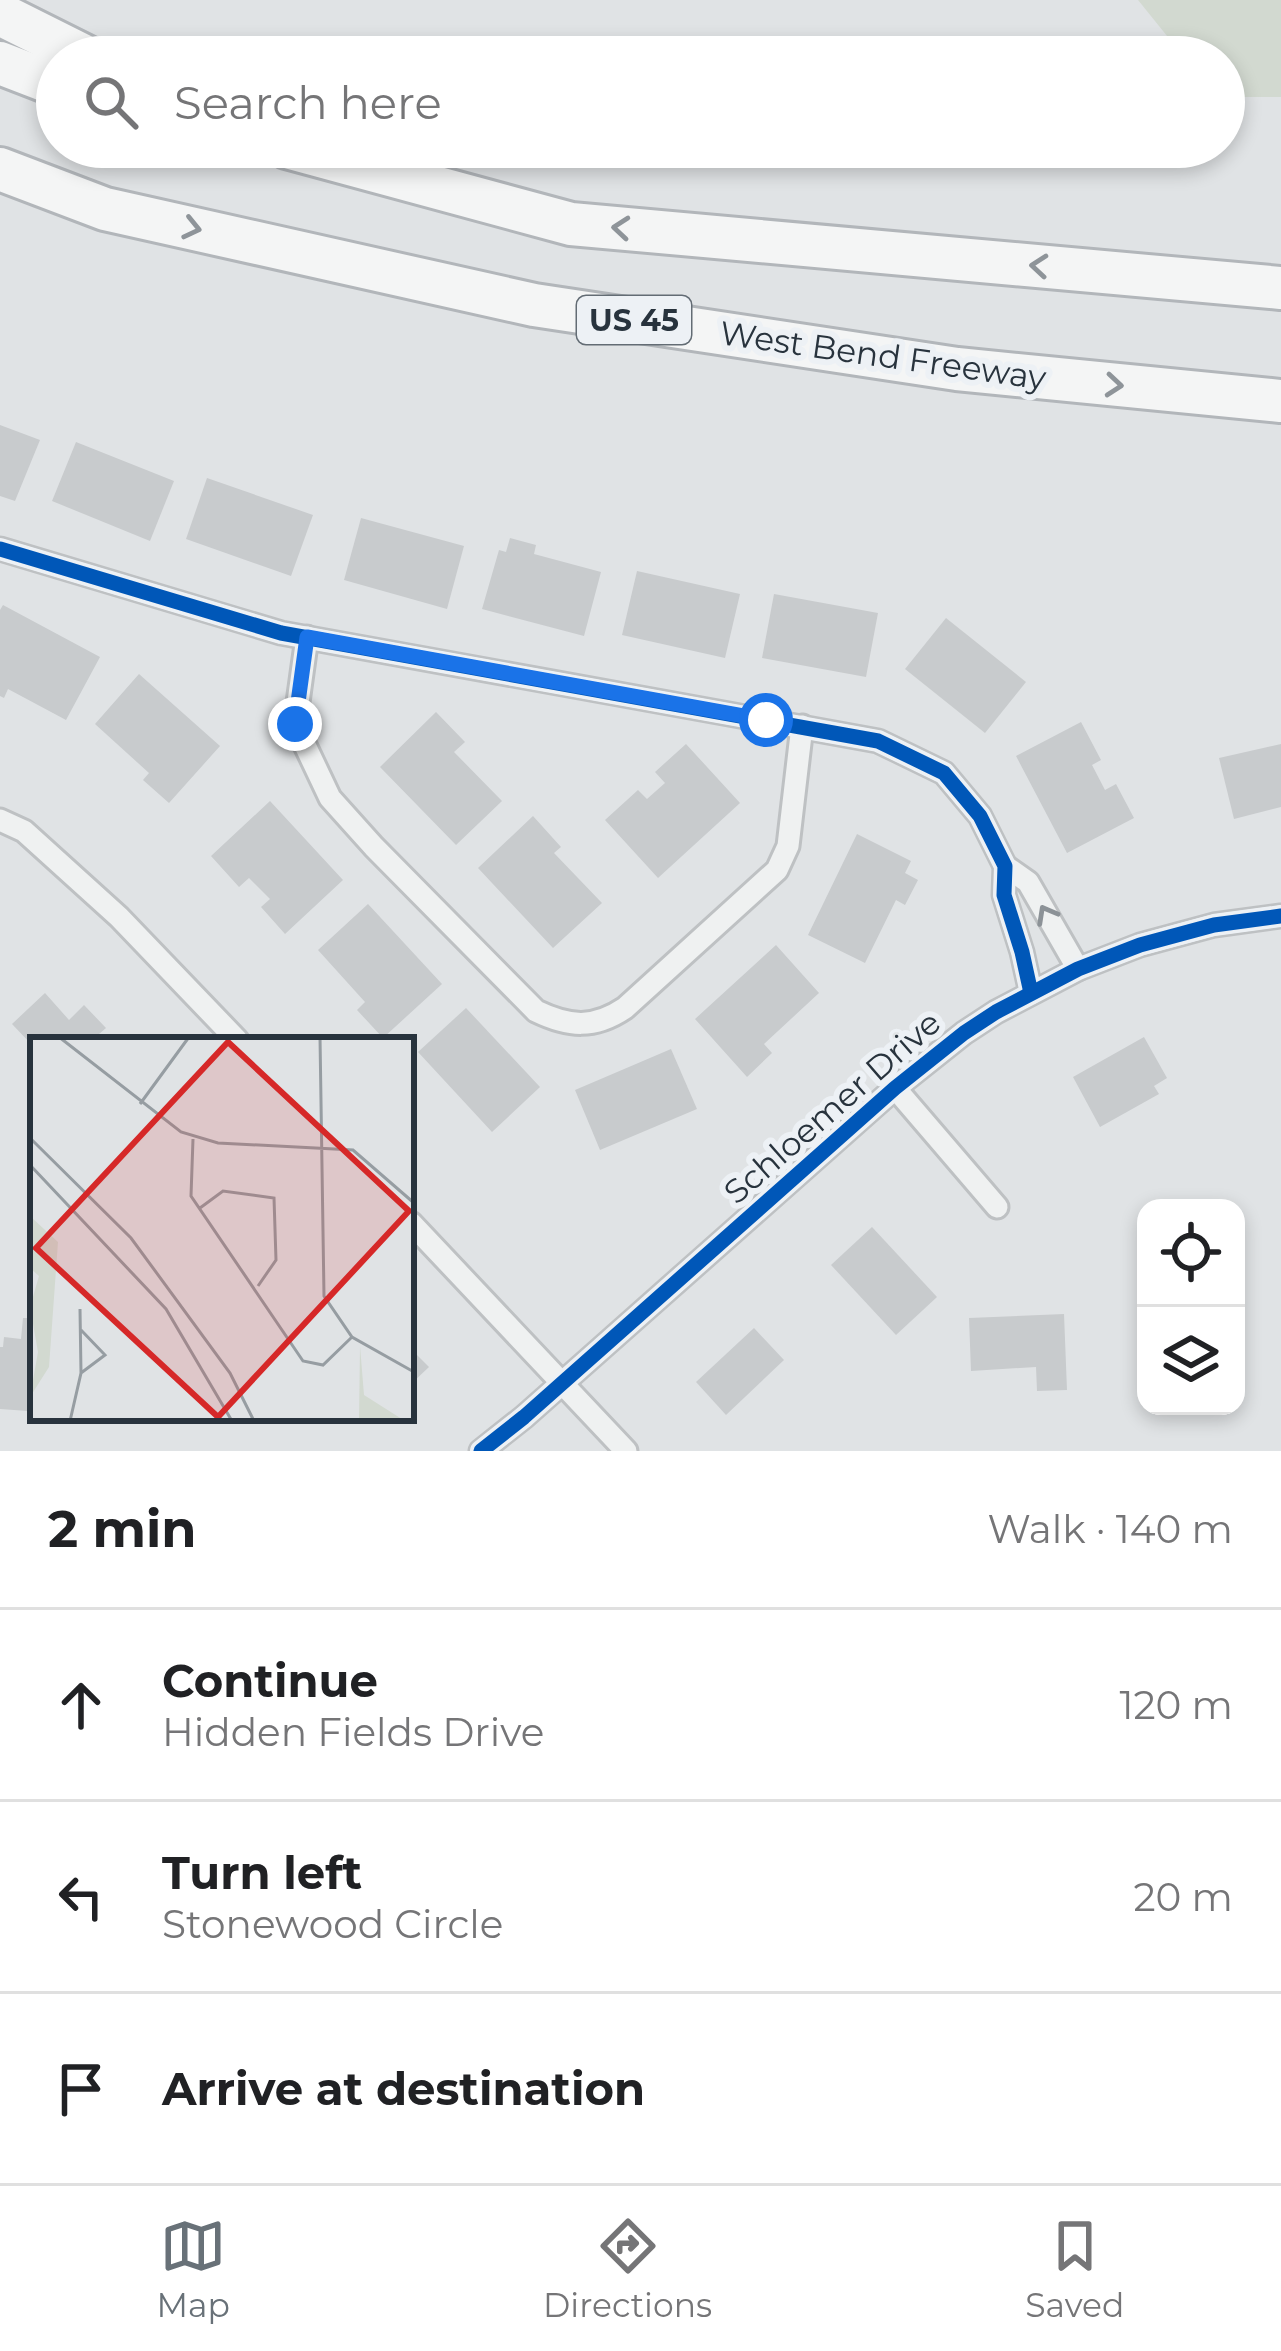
<!DOCTYPE html>
<meta charset="utf-8">
<style>
:root{--surface:#fff;--page:#f6f6f6;--text:#202124;--muted:#757577;--line:#e0e0e0;--accent:#687178}
body{margin:0;font-family:Montserrat,sans-serif;background:var(--page);color:var(--text)}
.controls{position:absolute;right:36px;bottom:36px;display:grid;overflow:hidden;border-radius:24px;box-shadow:0 6px 18px #0003}
.controls button{width:108px;height:108px;display:grid;place-items:center;padding:0;border:0;border-bottom:3px solid var(--line);background:var(--surface);color:var(--text);font:60px sans-serif}
.stop{position:absolute;width:36px;height:36px;margin:-27px;border:9px solid #1a73e8;border-radius:50%;background:#fff}
.stop.end{background:#1a73e8;border-color:#fff;box-shadow:0 3px 12px #0008}
.list{margin:0;padding:0;list-style:none}
h2{display:flex;justify-content:space-between;align-items:center;height:156px;margin:0;padding:0 48px;font-size:51px}
h2 small{font-size:39px;font-weight:400;color:var(--muted)}
.list li{display:grid;grid-template-columns:78px 1fr auto;gap:36px;align-items:center;box-sizing:border-box;height:192px;padding:0 48px;border-top:3px solid var(--line)}
.list b{display:block;font-size:45px;white-space:nowrap}
.list p{margin:0;font-size:39px;white-space:nowrap;color:var(--muted)}
.list em{font-size:39px;font-style:normal;color:var(--muted)}
.icon{flex:none;width:66px;height:66px;fill:none;stroke:currentColor;stroke-width:2;stroke-linecap:round;stroke-linejoin:round}
.map{position:relative;flex:none;width:1281px;height:1451px;overflow:hidden}
.search{position:absolute;background:var(--surface);box-shadow:0 6px 18px #0003;left:36px;right:36px;top:36px;height:132px;display:flex;align-items:center;gap:30px;box-sizing:border-box;padding:0 42px;border-radius:66px;color:var(--muted);font-size:45px}
.sheet{height:732px;background:var(--surface)}
nav{display:flex;justify-content:space-around;align-items:center;box-sizing:border-box;height:168px;border-top:3px solid var(--line);background:var(--surface);font-size:33px;color:var(--muted)}
nav a{display:grid;justify-items:center;gap:6px}
nav .on{color:var(--accent)}
.map>svg:first-child{display:block}
.green{fill:#d2d9d0}
.building{fill:#c8cbcd}
.lines{fill:none;stroke-linecap:round;stroke-linejoin:round}
.minor-casing{stroke:#bec1c3;stroke-width:27}
.motorway-casing{stroke:#b2b6ba;stroke-width:48}
.minor{stroke:#eff1f1;stroke-width:21}
.motorway{stroke:#f4f5f5;stroke-width:42}
.cycleway-casing{stroke:#edf1f5;stroke-width:22}
.cycleway{stroke:#0057b8;stroke-width:15}
.oneway{stroke:#8e9499}
.oneway2{stroke:#8c9297}
.route{stroke:#1a73e8;stroke-width:15}
.labels{text-anchor:middle;dominant-baseline:central;stroke-width:12;stroke-linejoin:round;paint-order:stroke}
.shield{fill:#edf1f5;stroke:#636c74;stroke-width:3}
.shield-label{font-size:30px;font-weight:bold;fill:#28333d}
.street-label{font-size:33px;fill:#28333d;stroke:#edf1f5}
.inset-road{fill:none;stroke:#969da2;stroke-width:3}
.view{fill:#d62828;fill-opacity:0.15;stroke:#d62828;stroke-width:6}
.inset-edge{fill:none;stroke:#28333d;stroke-width:6}
</style>
<div class="map">
<svg width="1281" height="1451" viewBox="0 0 1281 1451">
<rect width="100%" height="100%" fill="#e0e3e5"/>
<path class="green" d="M1138,0H1281V97H1224V57H1184Z"/>
<g class="building">
<path d="M0,425L40,440L15,501L0,496Z"/>
<path d="M76,442L174,481L150,541L52,501Z"/>
<path d="M207,478L313,515L291,576L186,539Z"/>
<path d="M361,518L464,546L447,609L344,580Z"/>
<path d="M510,538L536,545L534,554L601,572L584,636L482,609L499,550L506,552Z"/>
<path d="M637,571L740,594L725,658L622,635Z"/>
<path d="M774,594L878,613L866,677L762,658Z"/>
<path d="M3,605L100,657L66,720L8,689L4,698L0,696V610Z"/>
<path d="M946,618L1026,682L985,733L905,669Z"/>
<path d="M139,674L220,746L169,803L143,780L149,773L95,724Z"/>
<path d="M436,712L465,742L454,752L502,801L456,845L380,767Z"/>
<path d="M1081,722L1101,760L1092,765L1105,790L1116,784L1134,818L1067,853L1016,756Z"/>
<path d="M686,744L740,803L658,878L605,820L638,790L647,799L665,783L655,772Z"/>
<path d="M1281,744V807L1234,819L1219,758Z"/>
<path d="M270,801L343,880L285,934L261,907L270,899L249,878L239,887L211,856Z"/>
<path d="M533,816L561,847L554,853L602,903L553,948L478,868Z"/>
<path d="M857,834L911,861L905,873L918,880L905,905L896,900L865,963L808,935Z"/>
<path d="M368,904L442,984L383,1038L357,1010L365,1002L318,950Z"/>
<path d="M776,945L819,993L764,1044L772,1053L747,1077L695,1019Z"/>
<path d="M45,993L69,1020L84,1005L106,1028L92,1040H33V1046L12,1024Z"/>
<path d="M466,1008L540,1087L492,1132L418,1052Z"/>
<path d="M1144,1037L1167,1078L1154,1086L1159,1094L1100,1127L1073,1077Z"/>
<path d="M671,1049L697,1109L600,1150L575,1090Z"/>
<path d="M872,1227L937,1297L896,1335L831,1265Z"/>
<path d="M1064,1314L1067,1390L1037,1391L1036,1367L971,1371L969,1318Z"/>
<path d="M23,1318H33V1399H29L28,1411L0,1409V1347H3L4,1337L21,1339Z"/>
<path d="M754,1328L784,1360L726,1415L696,1382Z"/>
<path d="M411,1349L429,1367L411,1384Z"/>
</g>
<g class="lines">
<g class="minor-casing">
<g id="minor">
<path d="M0,549L281,633L878,741L944,773L980,816L1005,866L1004,895L1022,952L1031,993"/>
<path d="M307,637L295,724L330,798L374,847L536,1011C569,1027 594,1029 625,1008L777,870L788,846L802,726"/>
<path d="M0,820L24,831L119,917L237,1040"/>
<path d="M1005,866L1028,882L1078,969"/>
<path d="M895,1088L997,1207"/>
<path d="M411,1223L626,1451"/>
<path d="M481,1451L524,1417L895,1088L964,1033L996,1012L1078,969L1140,945L1214,925L1281,916"/>
</g>
</g>
<g class="motorway-casing">
<g id="motorway">
<path d="M0,14L86,57"/>
<path d="M0,63L57,85"/>
<path d="M287,147L571,224L1281,288"/>
<path d="M0,169L105,209L534,305L957,369L1281,401"/>
</g>
</g>
<use href="#minor" class="minor"/>
<use href="#motorway" class="motorway"/>
<g class="cycleway-casing">
<g id="cycleway">
<path d="M0,549L281,633L878,741L944,773L980,816L1005,866L1004,895L1022,952L1031,993"/>
<path d="M481,1451L524,1417L895,1088L964,1033L996,1012L1078,969L1140,945L1214,925L1281,916"/>
</g>
</g>
<use href="#cycleway" class="cycleway"/>
</g>
<defs><path id="oneway-chevron" d="M-2-3.5L2.5 0L-2 3.5" fill="none" stroke-width="1.6" stroke-linecap="round" stroke-linejoin="round" transform="scale(3)"/></defs>
<g class="oneway">
<use href="#oneway-chevron" transform="translate(192 228) rotate(13)"/>
<use href="#oneway-chevron" transform="translate(621 228) rotate(-175)"/>
<use href="#oneway-chevron" transform="translate(1039 266) rotate(-175)"/>
<use href="#oneway-chevron" transform="translate(1114 385) rotate(5)"/>
</g>
<use class="oneway2" href="#oneway-chevron" transform="translate(1046 914) rotate(-119)"/>
<g class="lines">
<path class="route" d="M295,724L307,637L766,720"/>
</g>
<g class="labels">
<rect class="shield" x="577" y="296" width="114" height="48" rx="9"/>
<g class="shield-label">
<text x="634" y="320">US 45</text>
</g>
<g class="street-label">
<text transform="translate(883 355) rotate(8)">West Bend Freeway</text>
<text transform="translate(832 1107) rotate(-41)">Schloemer Drive</text>
</g>
</g>
<g transform="translate(30 1037)">
<rect width="384" height="384" fill="#e0e3e5"/>
<path d="M0,179L28,205L19,330L0,360L8,315L0,270L9,239L0,231ZM330,309L334,358L375,384H314L329,383Z" fill="#d2d9d0"/>
<path class="inset-road" d="M29,0L151,95L188,106L323,113L384,166M290,0L294,259L322,300L384,335M110,67L159,0M0,101L101,201L200,336L224,384M163,102L161,159L273,324L293,328L322,300M0,128L136,272L202,384M170,171L193,154L244,161L246,223L228,249M51,336L75,318L51,293M40,384L51,336L50,272"/>
<path class="view" d="M198,5L379,174L188,380L6,211Z"/>
<rect width="384" height="384" class="inset-edge"/>
</g>
</svg>
<div class="controls">
<button><svg class="icon" aria-label="locate" viewBox="0 0 24 24"><circle cx="12" cy="12" r="6"/><path d="M12 2v4M12 18v4M2 12h4M18 12h4"/></svg></button>
<button><svg class="icon" aria-label="layers" viewBox="0 0 24 24"><path d="M12 4l9 5-9 5-9-5zM3 14l9 5 9-5"/></svg></button>
</div>
<div class="stop" style="left:766px;top:720px"></div>
<div class="stop end" style="left:295px;top:724px"></div>
<div class="search"><svg class="icon" aria-label="search" viewBox="0 0 24 24"><circle cx="10" cy="10" r="6"/><path d="M15 15l6 6"/></svg>Search here</div>
</div>
<section class="sheet">
<h2>2 min<small>Walk · 140 m</small></h2>
<ul class="list">
<li><svg class="icon" aria-label="ahead" viewBox="0 0 24 24"><path d="M12 20V5M6 11l6-6 6 6"/></svg><div><b>Continue</b><p>Hidden Fields Drive</p></div><em>120 m</em></li>
<li><svg class="icon" aria-label="left" viewBox="0 0 24 24"><path d="M17 20v-9H6M10 6l-5 5 5 5"/></svg><div><b>Turn left</b><p>Stonewood Circle</p></div><em>20 m</em></li>
<li><svg class="icon" aria-label="arrive" viewBox="0 0 24 24"><path d="M6 21V4h12l-3 4 3 4H6"/></svg><div><b>Arrive at destination</b></div></li>
</ul>
</section>
<nav>
<a class="on"><svg class="icon" aria-label="map" viewBox="0 0 24 24"><path d="M3 6l6-2 6 2 6-2v14l-6 2-6-2-6 2zM9 4v14M15 6v14"/></svg>Map</a>
<a><svg class="icon" aria-label="directions" viewBox="0 0 24 24"><path d="M12 3l9 9-9 9-9-9zM9 14v-3h6M13 9l2 2-2 2"/></svg>Directions</a>
<a><svg class="icon" aria-label="saved" viewBox="0 0 24 24"><path d="M7 4h10v16l-5-4-5 4z"/></svg>Saved</a>
</nav>
